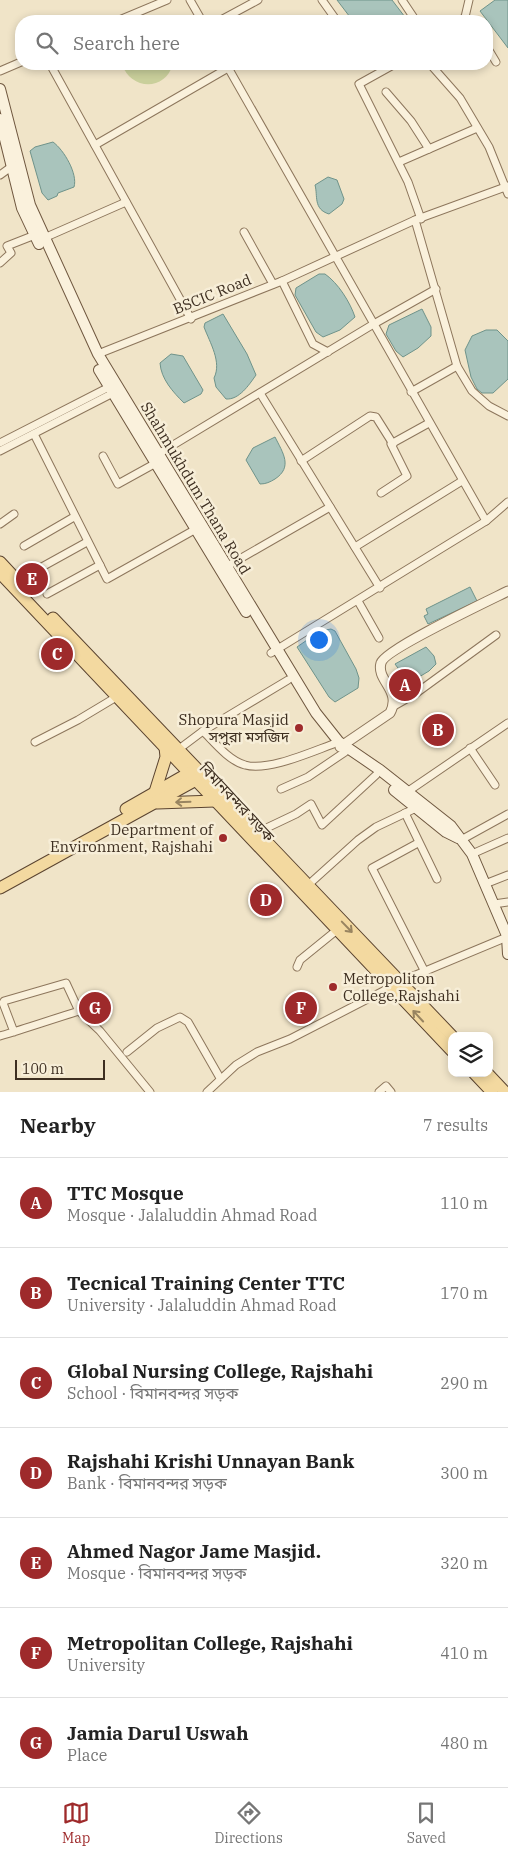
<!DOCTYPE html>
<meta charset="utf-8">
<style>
:root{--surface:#fff;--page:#f6f6f6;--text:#222;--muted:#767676;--line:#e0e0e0;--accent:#9e2a2b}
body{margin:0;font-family:"IBM Plex Serif","Noto Sans Bengali",serif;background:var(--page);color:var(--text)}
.controls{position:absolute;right:15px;bottom:15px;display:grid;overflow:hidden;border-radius:10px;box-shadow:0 2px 8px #0003}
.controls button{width:45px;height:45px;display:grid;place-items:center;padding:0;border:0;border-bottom:1px solid var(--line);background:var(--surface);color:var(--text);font:25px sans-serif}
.scale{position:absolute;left:15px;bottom:12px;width:90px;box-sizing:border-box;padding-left:5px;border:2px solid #3d2e20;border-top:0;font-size:14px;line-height:18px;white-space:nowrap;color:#3d2e20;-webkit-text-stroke:4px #f7eed8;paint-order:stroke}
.you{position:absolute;left:318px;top:639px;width:18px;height:18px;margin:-12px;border:4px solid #fff;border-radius:50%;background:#1a73e8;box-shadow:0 0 0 8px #1a73e833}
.badge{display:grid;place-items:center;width:32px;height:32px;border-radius:50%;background:var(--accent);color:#fff;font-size:16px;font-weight:700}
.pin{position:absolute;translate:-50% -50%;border:2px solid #fff;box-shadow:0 1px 5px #0006}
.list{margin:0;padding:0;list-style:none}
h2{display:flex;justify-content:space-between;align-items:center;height:65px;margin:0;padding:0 20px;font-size:21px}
h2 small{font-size:16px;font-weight:400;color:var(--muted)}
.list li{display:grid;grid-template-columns:32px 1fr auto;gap:15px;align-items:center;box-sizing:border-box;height:90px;padding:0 20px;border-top:1px solid var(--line)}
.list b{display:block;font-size:19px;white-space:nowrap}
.list p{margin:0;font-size:16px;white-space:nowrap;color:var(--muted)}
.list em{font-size:16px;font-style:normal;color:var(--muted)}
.icon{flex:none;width:28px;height:28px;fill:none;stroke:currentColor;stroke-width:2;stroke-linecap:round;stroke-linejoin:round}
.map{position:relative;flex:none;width:508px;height:1092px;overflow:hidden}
.search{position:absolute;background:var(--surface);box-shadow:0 2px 8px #0003;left:15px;right:15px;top:15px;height:55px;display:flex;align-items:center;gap:12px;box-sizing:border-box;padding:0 18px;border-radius:20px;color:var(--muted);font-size:19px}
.sheet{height:695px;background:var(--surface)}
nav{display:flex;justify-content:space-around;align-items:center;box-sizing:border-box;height:70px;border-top:1px solid var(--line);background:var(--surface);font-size:14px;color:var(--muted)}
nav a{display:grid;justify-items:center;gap:2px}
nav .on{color:var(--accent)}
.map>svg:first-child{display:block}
.green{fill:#c9cf9b}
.water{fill:#a9c4bc;stroke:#6f938a}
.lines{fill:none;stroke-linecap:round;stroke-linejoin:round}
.minor-casing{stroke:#8d765c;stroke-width:9}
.tertiary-casing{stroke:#8d765c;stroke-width:11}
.secondary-casing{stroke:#6f573f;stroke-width:12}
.primary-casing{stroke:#5b4430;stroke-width:13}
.minor{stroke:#faf1dc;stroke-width:7}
.tertiary{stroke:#faf1dc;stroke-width:9}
.secondary{stroke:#faf1dc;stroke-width:10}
.primary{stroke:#f3d9a0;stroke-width:11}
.oneway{stroke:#988460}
.poi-dot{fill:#9e2a2b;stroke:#f7eed8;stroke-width:2}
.labels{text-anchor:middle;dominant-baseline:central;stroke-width:5;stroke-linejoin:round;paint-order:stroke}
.street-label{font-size:15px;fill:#3d2e20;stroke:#f7eed8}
.poi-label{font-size:15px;fill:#3d2e20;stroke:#f7eed8;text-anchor:end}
</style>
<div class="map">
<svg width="508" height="1092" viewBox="0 0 508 1092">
<rect width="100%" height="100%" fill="#f0e4c8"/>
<path class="green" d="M122,64H173C165,92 130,90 122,64Z"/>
<g class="water">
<path d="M337,0H392L408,21H353Z"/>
<path d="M495,0H508V48L480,11Z"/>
<path d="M53,142C64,150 78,174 74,187L58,193L57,196L48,200L42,193L30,151L35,147Z"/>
<path d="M328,177L337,180L344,199L342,204L329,214C313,209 318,196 315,185Z"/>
<path d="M319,274H325C338,283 350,302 355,317L340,330L323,337L316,332L295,295L296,288Z"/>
<path d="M422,309L431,327V336L418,348L403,357L396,351L386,334L389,325Z"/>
<path d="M223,314L247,354L256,375C249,385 239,400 226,399L216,387L214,378C222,362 210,343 204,327L205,323Z"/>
<path d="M486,330H497L508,341V379L493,393H482L477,389L471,377L465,350L472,336Z"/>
<path d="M171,354L183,356L203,390L201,394L184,403C173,392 161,379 160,363Z"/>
<path d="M275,437C283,453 293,467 275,479C270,482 266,484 260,484L246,460L253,448Z"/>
<path d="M470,587L477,601L428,624L424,616L428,614L426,609Z"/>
<path d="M331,629L335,631L356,669L359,678L358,688L335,702L329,697L297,647L320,631Z"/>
<path d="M426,647L434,656L436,664L429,671L409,683L395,664Z"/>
</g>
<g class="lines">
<g class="minor-casing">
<g id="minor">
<path d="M190,0L202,21"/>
<path d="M322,0L337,21"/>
<path d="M402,0L416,21"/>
<path d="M117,21L167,0"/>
<path d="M219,21L258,0"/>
<path d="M460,21L465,17L469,0"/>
<path d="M487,47L496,62"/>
<path d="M50,64L191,319"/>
<path d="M226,64L486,521"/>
<path d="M395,64L359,84L408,182L421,219"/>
<path d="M430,64L460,98L489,147L508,194"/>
<path d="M0,71L21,62"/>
<path d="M386,92L411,121L429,149"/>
<path d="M95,145L228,68"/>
<path d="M399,162L477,128"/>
<path d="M0,175L11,167"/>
<path d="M415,220L457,366L472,391L489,406L508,416"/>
<path d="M244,232L273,284"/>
<path d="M44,238L126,202"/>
<path d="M0,263L11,253L7,246L35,235"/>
<path d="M282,281L313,344L328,352"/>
<path d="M98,354L282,281L415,220L508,186"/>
<path d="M411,392L457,366"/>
<path d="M260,393L380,588"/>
<path d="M34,434L107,579L196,529"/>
<path d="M0,443L113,385"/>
<path d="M0,451L117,391"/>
<path d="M103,456L118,484L156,463"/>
<path d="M155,456L372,325L436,289"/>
<path d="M301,461L370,416L376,417L393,444"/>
<path d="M381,493L407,476L391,444L429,423"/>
<path d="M0,524L14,514"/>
<path d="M24,546L74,517"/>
<path d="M355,547L462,481"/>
<path d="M40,568L87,542"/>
<path d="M224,568L330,507"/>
<path d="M47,594L100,565"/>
<path d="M358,601L379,638"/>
<path d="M271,653L486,521L508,502"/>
<path d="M394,706L415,694L496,635"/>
<path d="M203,731L288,680"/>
<path d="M35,742L78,720L118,696"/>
<path d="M470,748L495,785"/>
<path d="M179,749L203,731C214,742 229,761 245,765C269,772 315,750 339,742"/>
<path d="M281,789L308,777L345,752"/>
<path d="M407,792L508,723"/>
<path d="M405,813L437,879"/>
<path d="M256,833L296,814L311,804L322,825L376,775"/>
<path d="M461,840L508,814"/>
<path d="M418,843L372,868L425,972"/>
<path d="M472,854L508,838"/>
<path d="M485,884L508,875"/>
<path d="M307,886L358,840L376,827L416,808"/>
<path d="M494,904L508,902"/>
<path d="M297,967L300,960L337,930"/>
<path d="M399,982L507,937"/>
<path d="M79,1011L100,1031L150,1092"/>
<path d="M0,1036C27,1028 53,1019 79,1011L66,983L4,1001L3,1003L14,1032"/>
<path d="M127,1052L157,1028L180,1017L188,1022L220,1078"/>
<path d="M207,1092L236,1065L257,1052L290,1039L391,987"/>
<path d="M379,1092L386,1086L391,1092"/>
</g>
</g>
<g class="tertiary-casing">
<path id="tertiary" d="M340,747L390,713C402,690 376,681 381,663C384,650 490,600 508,591"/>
</g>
<g class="secondary-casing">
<g id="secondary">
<path d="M0,89L30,205L98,354L316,713L339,742L380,770L451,826L472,854L508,938"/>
<path d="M0,119L22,208L39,244"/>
<path d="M99,370L246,612"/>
<path d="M394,790L446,832L458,838"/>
<path d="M507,937L508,954"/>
</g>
</g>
<g class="primary-casing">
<g id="primary">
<path d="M0,562L14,577"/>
<path d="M0,573L452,1051"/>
<path d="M53,618L452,1036"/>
<path d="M155,792L166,757L165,747"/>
<path d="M157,803L215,801"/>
<path d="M126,809L189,773"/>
<path d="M0,888L196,780"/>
<path d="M474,1073L492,1092"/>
<path d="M487,1073L505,1092"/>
</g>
</g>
<use href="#minor" class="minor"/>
<use href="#tertiary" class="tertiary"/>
<use href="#secondary" class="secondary"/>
<use href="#primary" class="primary"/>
</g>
<defs><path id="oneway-shaft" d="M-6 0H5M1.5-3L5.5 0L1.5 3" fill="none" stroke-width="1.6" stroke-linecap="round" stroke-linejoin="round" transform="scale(1.25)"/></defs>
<g class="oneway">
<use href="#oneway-shaft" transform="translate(183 802) rotate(178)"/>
<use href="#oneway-shaft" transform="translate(347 927) rotate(46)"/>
<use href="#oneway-shaft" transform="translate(418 1016) rotate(-133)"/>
</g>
<g class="poi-dot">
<circle cx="299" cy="728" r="5"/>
<circle cx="223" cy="838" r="5"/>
<circle cx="333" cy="987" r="5"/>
</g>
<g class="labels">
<g class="street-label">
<text transform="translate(212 294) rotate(-22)">BSCIC Road</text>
<text transform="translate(196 488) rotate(59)">Shahmukhdum Thana Road</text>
<text transform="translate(237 802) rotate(47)">বিমানবন্দর সড়ক</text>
</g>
<g class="poi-label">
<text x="289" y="719">Shopura Masjid<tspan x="289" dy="17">সপুরা মসজিদ</tspan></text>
<text x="213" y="829">Department of<tspan x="213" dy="17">Environment, Rajshahi</tspan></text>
<text x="343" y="978" text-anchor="start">Metropoliton<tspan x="343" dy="17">College,Rajshahi</tspan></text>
</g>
</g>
</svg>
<div class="controls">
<button><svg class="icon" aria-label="layers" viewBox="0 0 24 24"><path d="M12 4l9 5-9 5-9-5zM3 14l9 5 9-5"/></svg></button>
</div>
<div class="scale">100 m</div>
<div class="you"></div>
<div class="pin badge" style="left:405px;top:685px">A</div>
<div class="pin badge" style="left:438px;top:730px">B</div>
<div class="pin badge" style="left:57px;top:654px">C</div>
<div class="pin badge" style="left:266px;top:900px">D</div>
<div class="pin badge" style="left:32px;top:579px">E</div>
<div class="pin badge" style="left:301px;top:1008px">F</div>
<div class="pin badge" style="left:95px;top:1008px">G</div>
<div class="search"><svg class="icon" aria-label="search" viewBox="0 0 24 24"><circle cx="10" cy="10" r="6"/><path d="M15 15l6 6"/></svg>Search here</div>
</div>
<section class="sheet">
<h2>Nearby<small>7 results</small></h2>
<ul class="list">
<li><span class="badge">A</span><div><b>TTC Mosque</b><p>Mosque · Jalaluddin Ahmad Road</p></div><em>110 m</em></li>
<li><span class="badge">B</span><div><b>Tecnical Training Center TTC</b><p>University · Jalaluddin Ahmad Road</p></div><em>170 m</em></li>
<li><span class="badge">C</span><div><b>Global Nursing College, Rajshahi</b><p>School · বিমানবন্দর সড়ক</p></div><em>290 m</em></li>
<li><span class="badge">D</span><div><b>Rajshahi Krishi Unnayan Bank</b><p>Bank · বিমানবন্দর সড়ক</p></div><em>300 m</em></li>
<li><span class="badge">E</span><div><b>Ahmed Nagor Jame Masjid.</b><p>Mosque · বিমানবন্দর সড়ক</p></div><em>320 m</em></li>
<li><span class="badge">F</span><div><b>Metropolitan College, Rajshahi</b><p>University</p></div><em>410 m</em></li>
<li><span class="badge">G</span><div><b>Jamia Darul Uswah</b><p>Place</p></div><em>480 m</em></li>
</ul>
</section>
<nav>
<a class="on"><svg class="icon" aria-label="map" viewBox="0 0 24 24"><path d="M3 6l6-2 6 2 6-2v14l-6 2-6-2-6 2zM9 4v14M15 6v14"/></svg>Map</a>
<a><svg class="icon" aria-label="directions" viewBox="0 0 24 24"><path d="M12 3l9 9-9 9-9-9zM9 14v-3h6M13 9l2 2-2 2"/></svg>Directions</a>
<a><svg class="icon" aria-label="saved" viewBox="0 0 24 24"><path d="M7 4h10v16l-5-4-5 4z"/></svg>Saved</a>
</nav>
